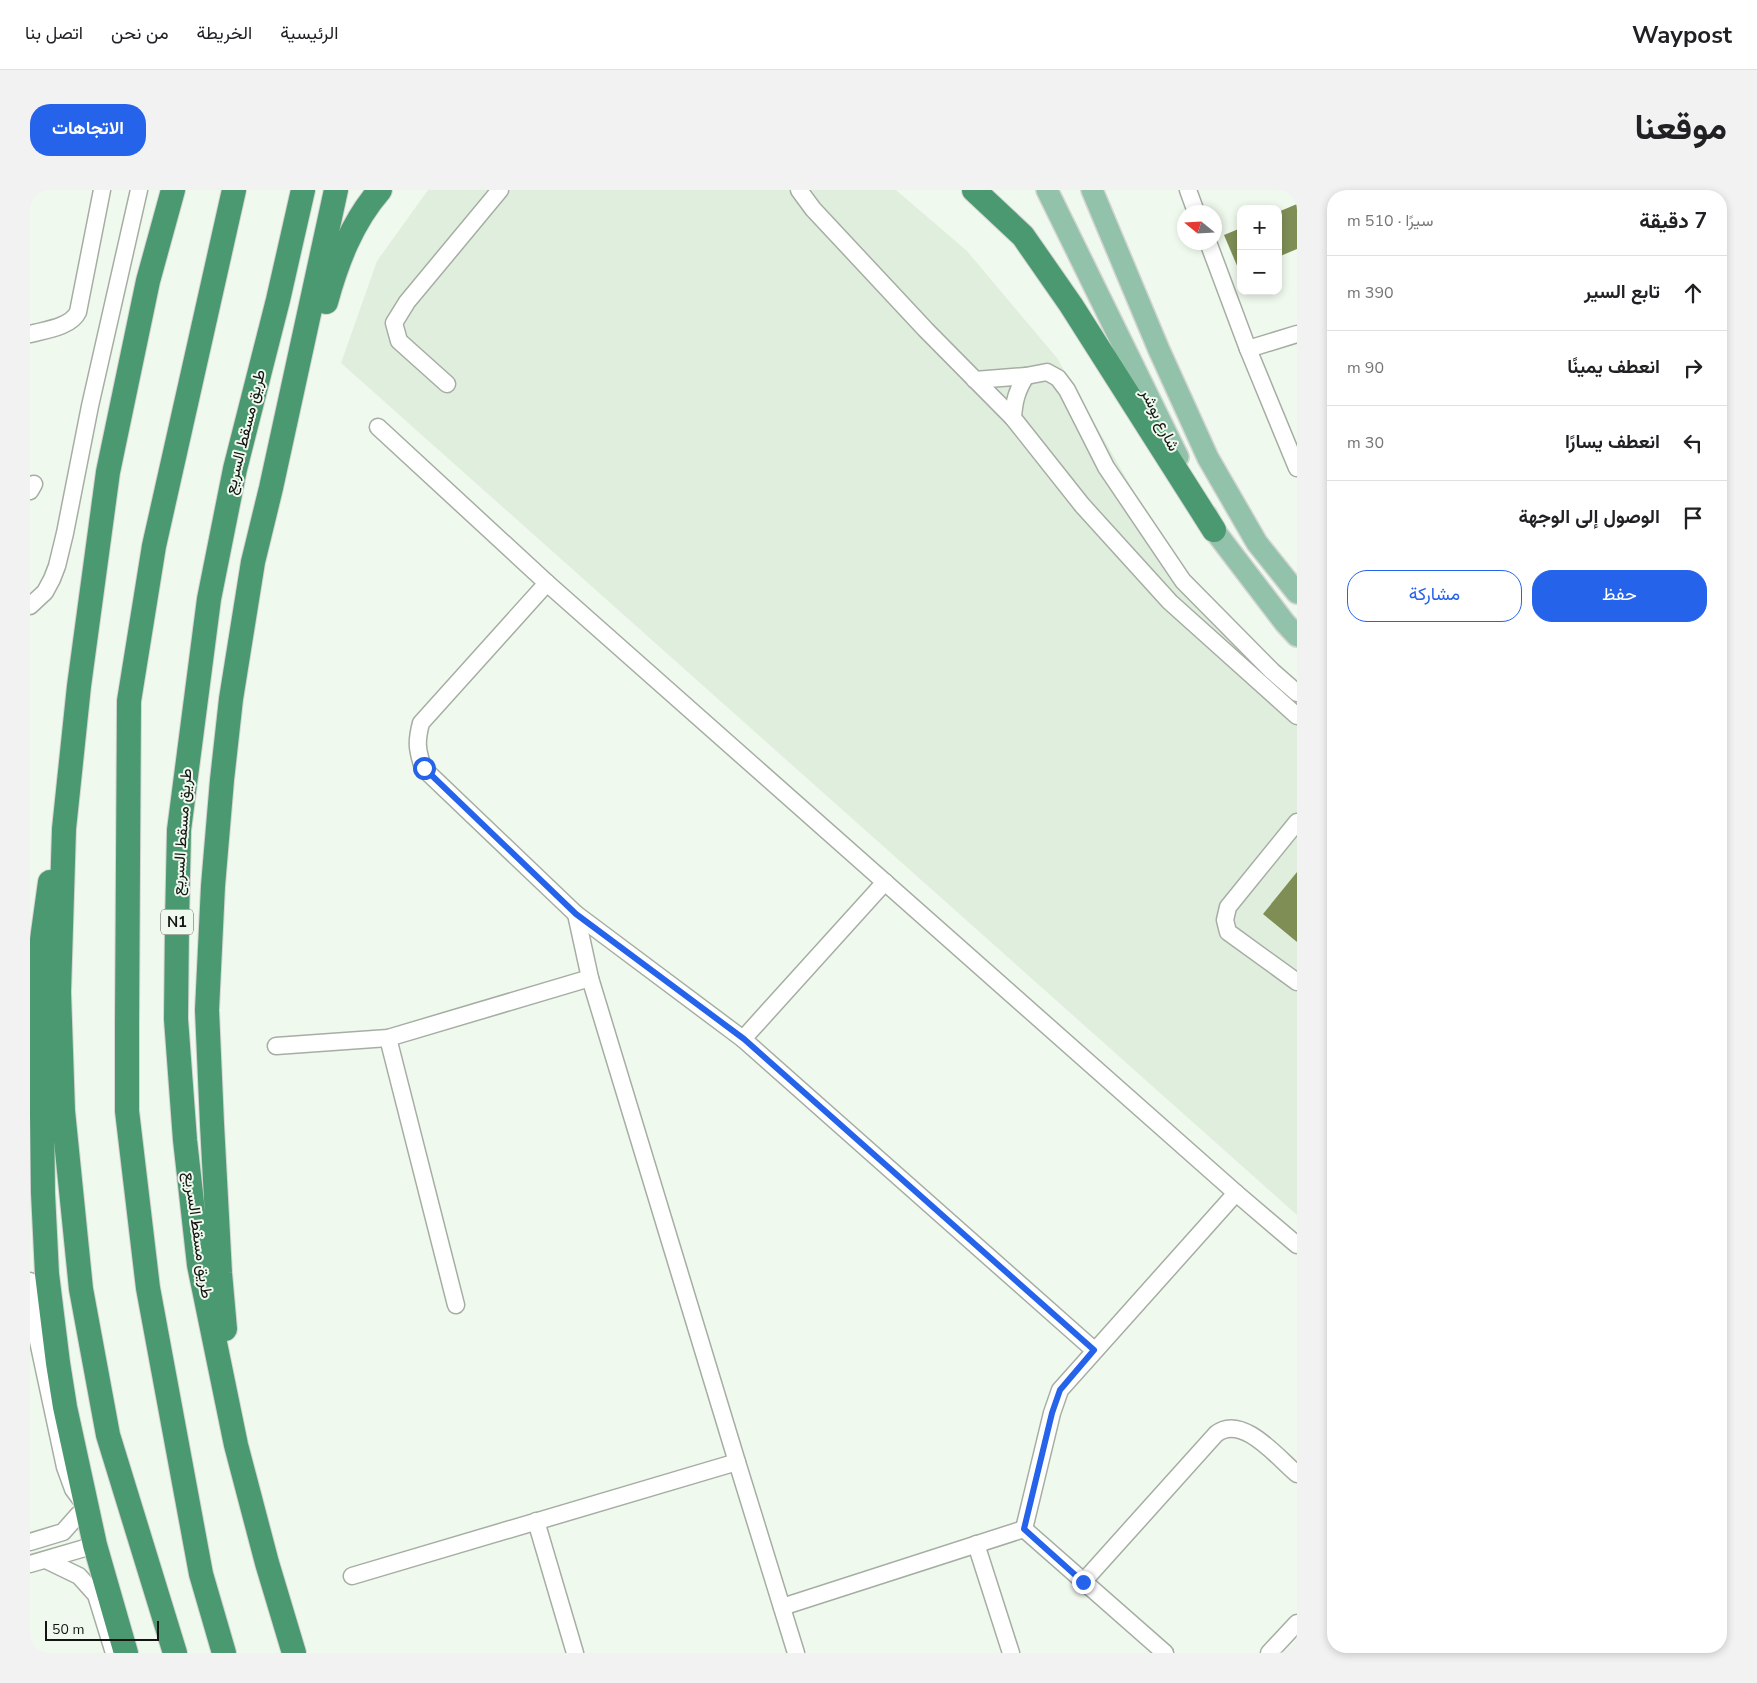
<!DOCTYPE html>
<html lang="ar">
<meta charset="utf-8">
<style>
:root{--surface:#fff;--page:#f2f2f2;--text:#202124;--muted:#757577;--line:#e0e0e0;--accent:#2563eb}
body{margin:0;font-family:"Nunito Sans",Vazirmatn,sans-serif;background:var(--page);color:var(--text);direction:rtl}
.controls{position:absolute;right:15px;top:15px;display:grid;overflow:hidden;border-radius:10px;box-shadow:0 2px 8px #0003}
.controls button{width:45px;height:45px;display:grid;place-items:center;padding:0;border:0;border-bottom:1px solid var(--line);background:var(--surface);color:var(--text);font:25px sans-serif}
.compass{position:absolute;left:1147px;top:15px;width:45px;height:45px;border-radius:50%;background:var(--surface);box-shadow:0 2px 8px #0003;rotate:288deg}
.scale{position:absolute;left:15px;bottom:12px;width:114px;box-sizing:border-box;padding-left:5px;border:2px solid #121512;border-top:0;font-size:14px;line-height:18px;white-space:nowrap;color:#121512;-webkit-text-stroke:4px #f0f9ee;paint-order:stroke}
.stop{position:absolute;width:15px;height:15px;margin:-11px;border:4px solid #2563eb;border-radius:50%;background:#fff}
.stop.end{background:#2563eb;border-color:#fff;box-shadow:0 1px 5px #0008}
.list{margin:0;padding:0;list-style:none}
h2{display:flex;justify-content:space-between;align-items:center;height:65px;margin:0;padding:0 20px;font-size:21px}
h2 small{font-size:16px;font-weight:400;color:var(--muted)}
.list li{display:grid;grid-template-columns:32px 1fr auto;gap:15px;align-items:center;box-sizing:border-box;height:75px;padding:0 20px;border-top:1px solid var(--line)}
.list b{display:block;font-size:19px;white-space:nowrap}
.list em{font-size:16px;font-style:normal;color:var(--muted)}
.actions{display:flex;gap:10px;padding:15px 20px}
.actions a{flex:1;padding:11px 0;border:1px solid var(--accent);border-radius:20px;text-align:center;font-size:18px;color:var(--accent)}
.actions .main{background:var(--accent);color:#fff}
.icon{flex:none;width:28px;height:28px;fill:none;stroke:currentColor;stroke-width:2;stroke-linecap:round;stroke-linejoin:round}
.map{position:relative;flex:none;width:1267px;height:1463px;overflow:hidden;direction:ltr;border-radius:20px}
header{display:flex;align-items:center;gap:30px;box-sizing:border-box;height:70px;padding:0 25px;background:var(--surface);border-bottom:1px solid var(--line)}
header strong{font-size:24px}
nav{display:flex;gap:28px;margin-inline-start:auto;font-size:18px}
.intro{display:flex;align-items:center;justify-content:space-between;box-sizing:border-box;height:120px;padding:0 30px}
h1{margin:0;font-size:35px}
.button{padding:12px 22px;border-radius:20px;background:var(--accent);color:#fff;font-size:18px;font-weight:700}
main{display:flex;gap:30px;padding:0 30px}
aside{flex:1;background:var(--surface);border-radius:20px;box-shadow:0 2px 8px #0003}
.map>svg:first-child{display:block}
.built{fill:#e0eedd}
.building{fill:#7f8e55}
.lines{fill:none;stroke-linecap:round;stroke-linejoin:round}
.minor-casing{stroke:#a6aea4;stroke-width:19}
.major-casing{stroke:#d4d5d4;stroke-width:24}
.highway-casing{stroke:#d4d5d4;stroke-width:26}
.minor{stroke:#fff;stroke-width:16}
.major{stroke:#93c2aa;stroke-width:21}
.highway{stroke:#4b9971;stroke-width:24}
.route{stroke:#2563eb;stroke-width:6}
.labels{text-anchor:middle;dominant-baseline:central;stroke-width:4;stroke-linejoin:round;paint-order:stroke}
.shield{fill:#f0f9ee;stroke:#555954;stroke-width:1}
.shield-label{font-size:15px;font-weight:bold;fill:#121512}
.street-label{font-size:16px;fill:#121512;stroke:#f0f9ee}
</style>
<header>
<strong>Waypost</strong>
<nav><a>الرئيسية</a><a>الخريطة</a><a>من نحن</a><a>اتصل بنا</a></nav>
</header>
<div class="intro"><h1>موقعنا</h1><a class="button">الاتجاهات</a></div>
<main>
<aside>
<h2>7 دقيقة<small>سيرًا · 510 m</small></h2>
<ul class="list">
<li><svg class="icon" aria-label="ahead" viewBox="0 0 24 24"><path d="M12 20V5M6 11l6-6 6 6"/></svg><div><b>تابع السير</b></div><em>390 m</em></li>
<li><svg class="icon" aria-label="right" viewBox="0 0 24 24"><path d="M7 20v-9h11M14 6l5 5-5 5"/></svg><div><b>انعطف يمينًا</b></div><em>90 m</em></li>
<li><svg class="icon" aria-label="left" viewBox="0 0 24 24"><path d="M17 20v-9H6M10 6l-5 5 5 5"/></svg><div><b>انعطف يسارًا</b></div><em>30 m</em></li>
<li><svg class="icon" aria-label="arrive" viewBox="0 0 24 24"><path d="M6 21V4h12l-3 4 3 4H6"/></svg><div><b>الوصول إلى الوجهة</b></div></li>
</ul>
<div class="actions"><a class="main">حفظ</a><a>مشاركة</a></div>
</aside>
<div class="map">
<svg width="1267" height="1463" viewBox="0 0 1267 1463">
<rect width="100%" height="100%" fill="#f0f9ee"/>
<path class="built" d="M398,0H866L937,61L1027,168L1144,371L1267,494V1025L311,173L347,71Z"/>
<g class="building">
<path d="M1267,14V59L1248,67V22Z"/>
<path d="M1211,38V85L1194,45Z"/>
<path d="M1267,682V752L1233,724Z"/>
</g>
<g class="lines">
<g class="minor-casing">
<g id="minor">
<path d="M769,0L783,19L896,140L983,228L1052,315L1140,412L1267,526"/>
<path d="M1158,0L1166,22"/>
<path d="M1178,52L1218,159L1267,278"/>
<path d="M0,144C15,140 41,137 48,122L72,0"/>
<path d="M1218,159L1267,144"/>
<path d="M945,190L996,186L1017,182L1028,188L1037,200L1076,277L1153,391L1242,481L1267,503"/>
<path d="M417,194L369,151L364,133L377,112L470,0"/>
<path d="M983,228C984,211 987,200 996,186"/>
<path d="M348,237L517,393L1206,1003L1267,1055"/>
<path d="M0,301L4,294"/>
<path d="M517,393L391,533C386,552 387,559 393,578L546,724L713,849"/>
<path d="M0,416L15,402L22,389L27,376L35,343L60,216L109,0"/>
<path d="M1267,632L1198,717L1195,730L1198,742L1267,792"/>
<path d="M855,692L713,849L1064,1160"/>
<path d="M560,788L707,1272"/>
<path d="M358,848L426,1115"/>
<path d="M246,856L358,848L560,788L546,724"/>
<path d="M0,1091L8,1151L35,1277L43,1299L57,1318L48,1325L33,1342L0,1352"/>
<path d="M506,1331L545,1463"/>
<path d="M994,1339L1022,1223L1030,1200L1206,1003"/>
<path d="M994,1339L1135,1463"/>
<path d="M946,1354L981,1463"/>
<path d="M16,1370L49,1386L66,1405L84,1463"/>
<path d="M0,1374L65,1355"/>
<path d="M322,1386L707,1272L766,1463"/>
<path d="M1053,1392L1186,1244C1212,1223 1248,1268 1267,1284"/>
<path d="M752,1417L994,1339"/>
<path d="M1239,1463L1267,1433"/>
</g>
</g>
<g class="major-casing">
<g id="major">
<path d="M1017,0L1148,267"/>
<path d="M1062,0L1129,160L1178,268L1227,353L1267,403"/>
<path d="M1177,326L1184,340L1255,433L1267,446"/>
</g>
</g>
<g class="highway-casing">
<g id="highway">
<path d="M143,0L118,91L78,282L49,496L34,639L29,802L33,921L51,1099L78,1245L145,1463"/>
<path d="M944,0L993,46L1041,115L1184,340"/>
<path d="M296,112C307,72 322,32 350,0"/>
<path d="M20,692L10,764L13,1003L17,1084L28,1173L35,1217L65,1355L96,1463"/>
<path d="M195,1139L190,1083L182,934L177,820L183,696L192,590L201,509L223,372L241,298L306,0"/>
<path d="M194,1463L171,1384L118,1098L97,921V834L99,511L124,356L204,0"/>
<path d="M264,1463L237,1373L206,1255L169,1075L155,950L146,829L147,733L149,640L179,409L205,279L248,110L273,0"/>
</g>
</g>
<use href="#minor" class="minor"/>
<use href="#major" class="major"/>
<use href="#highway" class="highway"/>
</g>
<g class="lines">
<path class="route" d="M394,578L546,724L714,849L1064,1160L1030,1200L1022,1223L994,1339L1053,1392"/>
</g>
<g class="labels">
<rect class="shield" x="131" y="719.5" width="32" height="25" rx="4"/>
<g class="shield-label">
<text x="147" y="732">N1</text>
</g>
<g class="street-label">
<text transform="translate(1130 230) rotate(64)">شارع بوشر</text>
<text transform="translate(215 242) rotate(-76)">طريق مسقط السريع</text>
<text transform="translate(152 642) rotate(-86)">طريق مسقط السريع</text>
<text transform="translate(168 1045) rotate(82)">طريق مسقط السريع</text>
</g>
</g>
</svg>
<div class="controls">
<button>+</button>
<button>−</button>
</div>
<svg class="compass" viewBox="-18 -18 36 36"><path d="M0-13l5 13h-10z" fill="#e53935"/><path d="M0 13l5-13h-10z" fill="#757577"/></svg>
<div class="scale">50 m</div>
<div class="stop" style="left:394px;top:578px"></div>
<div class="stop end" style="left:1053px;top:1392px"></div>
</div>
</main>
